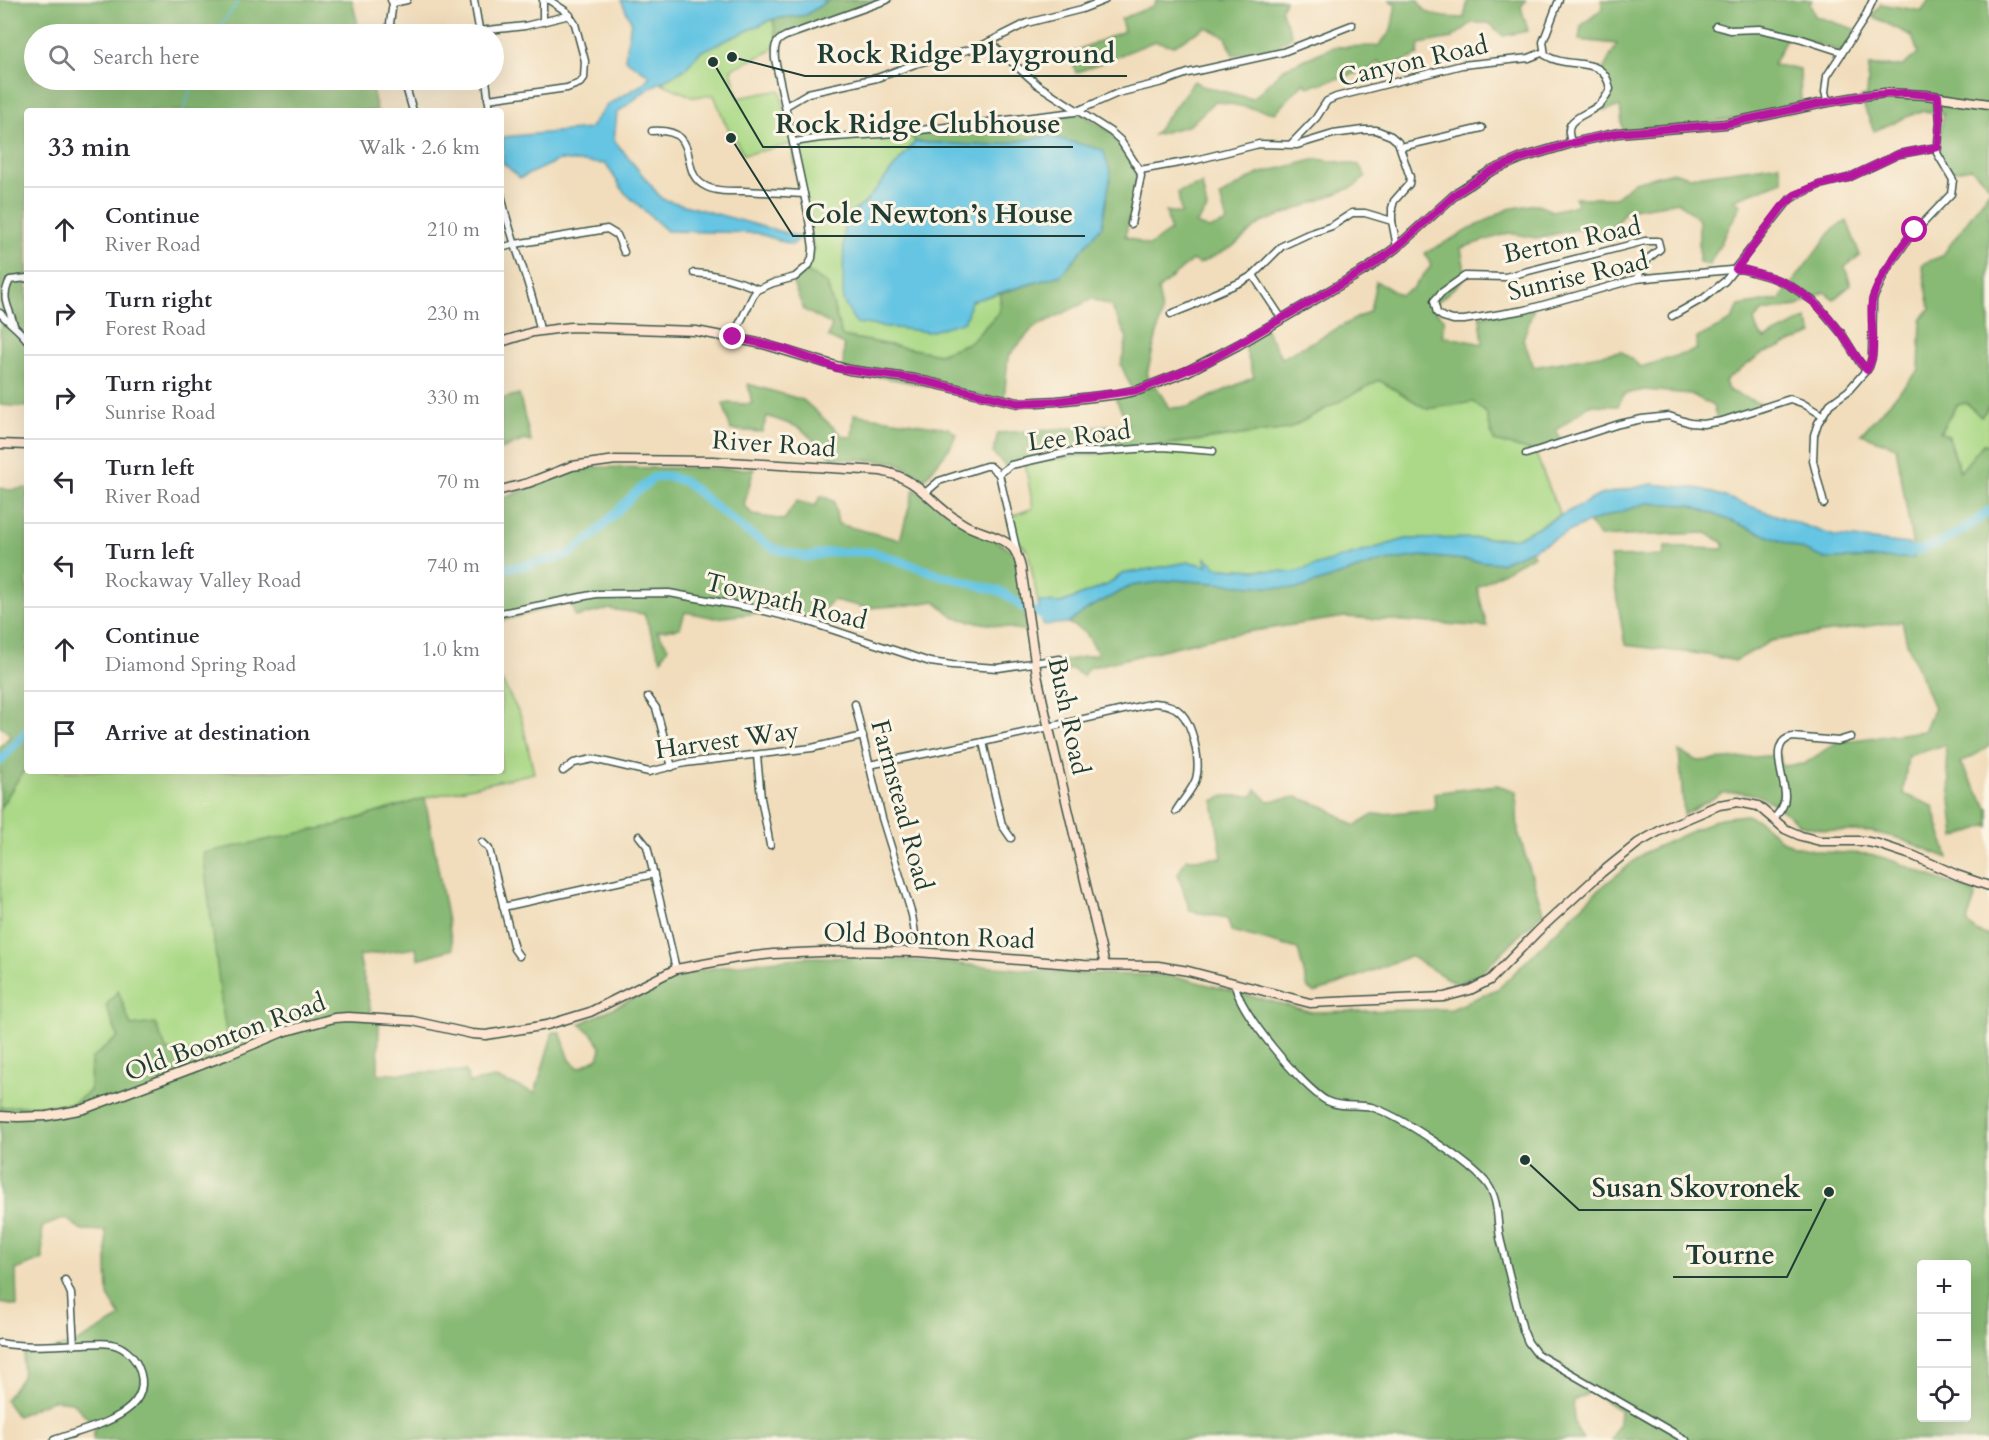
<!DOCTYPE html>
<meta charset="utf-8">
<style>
:root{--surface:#fff;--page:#f7f7f7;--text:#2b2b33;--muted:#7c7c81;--line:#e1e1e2}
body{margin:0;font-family:Cardo,serif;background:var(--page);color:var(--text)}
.controls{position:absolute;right:18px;bottom:18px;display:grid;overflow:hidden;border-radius:6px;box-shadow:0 6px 24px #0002}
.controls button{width:54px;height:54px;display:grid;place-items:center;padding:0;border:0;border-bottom:2px solid var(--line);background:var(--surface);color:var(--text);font:30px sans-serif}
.stop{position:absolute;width:18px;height:18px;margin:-14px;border:4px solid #b5179e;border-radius:50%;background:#fff}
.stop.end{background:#b5179e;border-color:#fff;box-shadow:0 2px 6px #0008}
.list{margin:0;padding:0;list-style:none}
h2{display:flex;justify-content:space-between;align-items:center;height:78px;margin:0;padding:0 24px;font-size:26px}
h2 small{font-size:20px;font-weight:400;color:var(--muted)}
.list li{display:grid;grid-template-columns:39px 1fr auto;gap:18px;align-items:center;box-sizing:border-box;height:84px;padding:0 24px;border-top:2px solid var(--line)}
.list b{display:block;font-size:22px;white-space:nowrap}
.list p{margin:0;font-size:20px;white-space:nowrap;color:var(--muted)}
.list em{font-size:20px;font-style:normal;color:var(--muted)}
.icon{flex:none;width:33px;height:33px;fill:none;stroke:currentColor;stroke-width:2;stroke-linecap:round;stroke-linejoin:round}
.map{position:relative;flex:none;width:1989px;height:1440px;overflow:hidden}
.search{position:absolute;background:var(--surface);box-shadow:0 6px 24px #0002;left:24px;top:24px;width:480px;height:66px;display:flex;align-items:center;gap:15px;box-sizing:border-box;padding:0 21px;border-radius:33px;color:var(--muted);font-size:22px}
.panel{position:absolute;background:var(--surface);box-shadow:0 6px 24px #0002;left:24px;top:108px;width:480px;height:666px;border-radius:6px}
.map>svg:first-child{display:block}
.green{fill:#abd987;stroke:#658b5e;stroke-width:1.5}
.forest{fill:#88b974;stroke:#547b54;stroke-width:1.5;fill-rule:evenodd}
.water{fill:#65c5e3;stroke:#42818c;stroke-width:1.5}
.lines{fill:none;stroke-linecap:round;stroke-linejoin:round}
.stream{stroke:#65c5e3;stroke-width:1.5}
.river{stroke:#65c5e3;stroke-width:9}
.street-casing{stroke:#3e5548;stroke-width:9}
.secondary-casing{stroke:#3e5548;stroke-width:11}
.street{stroke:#fff;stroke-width:6}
.secondary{stroke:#fde4d0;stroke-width:8}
.route{stroke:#b5179e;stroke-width:8}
.labels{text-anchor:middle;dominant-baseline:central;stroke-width:6;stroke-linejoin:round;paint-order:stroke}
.street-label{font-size:26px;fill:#1f3d34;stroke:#fcf5e5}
.leader{fill:none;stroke:#1f3d34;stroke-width:2}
.callout-dot{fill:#1f3d34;stroke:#fcf5e5;stroke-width:2}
.callout-label{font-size:27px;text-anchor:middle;font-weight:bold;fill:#1f3d34;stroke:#fcf5e5;stroke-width:6;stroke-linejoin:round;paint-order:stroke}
</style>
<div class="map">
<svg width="1989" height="1440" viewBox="0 0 1989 1440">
<rect width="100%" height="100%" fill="#fcf5e5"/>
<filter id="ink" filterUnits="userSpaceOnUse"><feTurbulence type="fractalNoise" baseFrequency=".0167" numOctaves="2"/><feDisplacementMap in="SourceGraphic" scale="12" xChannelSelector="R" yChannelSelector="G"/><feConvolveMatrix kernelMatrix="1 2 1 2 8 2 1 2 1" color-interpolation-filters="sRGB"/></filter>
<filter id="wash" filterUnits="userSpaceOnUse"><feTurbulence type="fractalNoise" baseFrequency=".008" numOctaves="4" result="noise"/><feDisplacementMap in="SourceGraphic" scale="24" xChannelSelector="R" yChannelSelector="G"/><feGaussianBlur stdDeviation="1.35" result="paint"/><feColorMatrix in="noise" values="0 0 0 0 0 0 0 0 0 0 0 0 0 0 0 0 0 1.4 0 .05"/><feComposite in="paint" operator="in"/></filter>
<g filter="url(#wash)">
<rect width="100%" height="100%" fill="#f1ddbc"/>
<g class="green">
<path d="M773,19L777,40L771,51L731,69L738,98L780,90L792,144L911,133L915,142L863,205L844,217L971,301L1001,293L999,312L971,342L939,354L842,336L827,284L805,271L814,249L791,144L744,155L725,123L714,95L693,97L661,83L685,69L700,52Z"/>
<path d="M1379,380L1427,409L1473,402L1486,413L1494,441L1535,452L1560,515L1517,538L1406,539L1294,572L1218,568L1206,558L1208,566L1189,562L1122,574L1107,585L1061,603L1038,602L1028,551L1012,533L1009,517L1033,508L1025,463L1288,429Z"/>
<path d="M1967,403L1981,417L1989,406V445L1983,444L1960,472L1949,436L1940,433L1956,405Z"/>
<path d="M501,679L521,717L534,773L425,798L333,826L222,1007L229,1044L211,1054L167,1051L131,1026L118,991L106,1006L118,1037L91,1059L90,1091L71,1105L0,1107V808L27,765V771H501Z"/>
</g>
<g class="forest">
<path d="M0,0H352L360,34H34V80H370L377,111H27V407L0,405Z"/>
<path d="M829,0H893L777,40L773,19L806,15Z"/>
<path d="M1157,0H1285L1281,10L1292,36L1271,50L1233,55L1226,37L1206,27L1173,46L1155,41L1076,73L1070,53L1124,31L1121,19L1153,6Z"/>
<path d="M1388,0H1418C1426,19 1446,17 1464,18L1468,0H1526L1521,7L1528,31L1503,36L1489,23H1472L1452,38L1419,44L1418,55L1403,62L1381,66L1379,61L1372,69L1308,87L1304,82L1275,113L1215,101L1190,125L1154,135L1194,81L1202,86L1253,99L1283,69L1333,47L1378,46L1391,31L1396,4Z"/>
<path d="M1601,0H1812L1810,4L1815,16L1857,30L1842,52L1788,35L1773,65L1800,69L1801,110L1623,134L1620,107L1604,110L1610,84L1603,70L1617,44L1579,40L1581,26L1603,8Z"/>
<path d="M1929,0H1989V186L1971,168L1950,172L1938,156L1943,113L1921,111L1874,131L1860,97L1867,96L1869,66H1903L1918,53L1912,36L1872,16L1881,4L1922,11Z"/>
<path d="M1081,113L1119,138L1141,173L1125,236L1149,246L1170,231L1166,211L1181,214L1178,192L1202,184L1207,209L1196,224L1209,229L1227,222L1220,196L1258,174L1317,159L1359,165L1366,177L1353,187L1261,223L1232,247L1199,264L1192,260L1158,290L1162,313L1147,374L1149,387L1156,386L1169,408L1188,407L1254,377L1243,341L1265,328L1282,358L1370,311L1376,281L1400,295L1412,289L1431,266L1425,253L1508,209L1536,204L1552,211L1577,205L1575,198H1615L1634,182L1673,172L1689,177L1779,164L1783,181L1733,200L1741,205L1709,265L1699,262V220L1679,202L1626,210L1613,228L1586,235L1579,229L1536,238L1509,233L1461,248L1466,277L1432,307L1444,319L1443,336L1483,344L1480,316L1534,308L1523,339L1534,367L1621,351L1641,367L1696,350L1697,338L1731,321L1739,306L1780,299L1834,228L1847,221L1860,255L1845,267L1851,285L1834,299L1824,292L1798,306L1763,311L1754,320L1757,330L1764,339L1806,319L1813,334L1760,355L1725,381L1728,390L1767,407L1718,422L1713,406L1691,394L1645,390L1624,394L1618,406L1589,405L1556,431L1563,443L1535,452L1494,441L1486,413L1473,402L1427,409L1379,380L1288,429L1025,462L1007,468L993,453L998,433L1128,424L1114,395L1133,391L1121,365L1127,338L1111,306L1092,299L1033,328L1008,357L1004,400L843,370L844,345L828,337L832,325L804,310L791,279L805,271L827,284L842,336L939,354L971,342L999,312L1001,293L1061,275L1050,136L991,146L915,142L911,133Z"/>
<path d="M1989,191V406L1981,417L1967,403L1956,405L1940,432L1948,436L1960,472L1983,444L1989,445V747L1960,763L1987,807L1989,808V827L1986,826L1955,837L1945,745L1908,756L1903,794L1933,806L1948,858L1898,838L1872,832L1825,830L1801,825L1773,803L1758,795L1740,792L1722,793L1684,815L1679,751L1698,761L1780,755L1782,766L1804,764L1837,742L1924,731L1934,708L1907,643L1902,621L1771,641L1735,661L1708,655L1625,645L1610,557L1663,556L1665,547L1723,549L1724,543L1706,533L1599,537L1589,522L1647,503L1691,505L1826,559L1913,547L1896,447L1861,434L1919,370L1921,320L1930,308L1922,264L1942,256Z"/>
<path d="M748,384L803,400L843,436L852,437L854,414L948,428L956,434L951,446L925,479L896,462L833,458L800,428L767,416L762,432L731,430L723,403L752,404Z"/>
<path d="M519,394L531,442L524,440L501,450V399Z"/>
<path d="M586,467L754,469L744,505L753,515L784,520L797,501L815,506L821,496L834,501L838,524L900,540L914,489L1009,549L1016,558L1027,631L955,618L935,601L909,605L867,608L833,600L815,618L749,614L716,618L685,612L680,628L657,631L668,647L661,660L644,614L609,609L575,617L571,602L501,621V499Z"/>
<path d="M0,488L9,490L27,488V765L0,808V747L11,735L0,726Z"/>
<path d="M1531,550L1534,555L1477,587L1487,627L1345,617L1220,636L1088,668L1083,676L1072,669L1049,675L1047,664L1098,654L1086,633L1068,623L1089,608L1131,586L1175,580L1297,589L1379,562L1421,556L1500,563Z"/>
<path d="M1497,785L1516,791L1518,832L1543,912L1481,973L1456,984L1410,956L1315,993L1308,989L1298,949L1231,931L1227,918L1190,911L1178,874L1186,859L1222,858L1213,801L1225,796H1253L1256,789L1268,801L1297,797L1325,807L1355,826L1373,815L1435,809L1434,793Z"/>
<path d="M425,798L453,949L418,959L416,948L359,956L372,1017L379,1019L378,1074L466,1071L469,1083L495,1078L535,1093L553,1032H560L570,1060L579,1068L598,1058L601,1049L595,1037L580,1024L667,982L695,971L749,963L808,957L883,958L1083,974L1155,975L1182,978L1312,1012L1452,1009L1499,988L1597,891L1644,853L1720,818L1746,815L1760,821L1780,839L1794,846L1823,852L1870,854L1891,860L1976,894L1967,922L1976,931L1989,936V1440H1611L1619,1423L1620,1410L1586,1389V1394L1574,1401C1572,1417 1574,1427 1583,1440H93L95,1425L72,1402L52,1400L17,1416L5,1400L22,1377L24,1353L47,1351L78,1342L121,1317L108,1296L106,1231L82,1230L65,1218L42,1227L43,1259L16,1270L17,1306L0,1303V1107L71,1105L90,1091L91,1059L118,1037L106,1006L118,991L131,1026L155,1023L167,1051L211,1054L228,1044L222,1007L203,853L333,826ZM1922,1264H1966V1418H1922Z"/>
</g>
<g class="water">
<path d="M621,0H829L806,15L773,19L700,52L685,69L648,89L617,113L614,140L662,199L801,237L792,245L757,233L667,231L624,192L606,164L559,160L520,178L503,163V137L589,129L607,105L643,84L650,76L625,59L631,21Z"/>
<path d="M1049,136L1103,150L1111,174L1102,226L1061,275L971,301L965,321L928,332L856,323L843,301L844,217L863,205L915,142L991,146Z"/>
<path d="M1652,484L1702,489L1834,536L1909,544L1914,558L1826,559L1691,505L1647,503L1589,522L1531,550L1500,563L1421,556L1379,562L1297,589L1175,580L1131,586L1089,608L1068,623L1042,625L1038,602L1061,603L1107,585L1122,574L1189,562L1208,566L1205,557L1218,568L1294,572L1406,539L1517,538L1600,495Z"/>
</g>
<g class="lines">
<g class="stream">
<path d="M214,34L236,5L238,0"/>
<path d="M184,111L193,80"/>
</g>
<g class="river">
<path d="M1899,552C1929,554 1967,529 1989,511"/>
<path d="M501,568L522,566L568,555L592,537L633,495L653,478L668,476L685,482L747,532L775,549L806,557L831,552H873L941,575L1002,592L1021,606L1044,616L1050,615"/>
<path d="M0,761L27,731"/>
</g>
</g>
</g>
<g filter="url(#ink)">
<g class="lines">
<g class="street-casing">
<g id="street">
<path d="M391,0L393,3L407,0"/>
<path d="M474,0L480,34"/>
<path d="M543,0V22"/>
<path d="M1559,0L1543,42L1545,55C1570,71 1604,53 1610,89C1607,95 1604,101 1599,105C1584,117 1560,118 1572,143"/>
<path d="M1716,26L1730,30L1760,29L1799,38L1842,52"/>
<path d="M479,31L525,26L570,15"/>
<path d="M393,34L390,23L393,3"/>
<path d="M989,42L1038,85L1111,132L1120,140L1140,171L1141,176L1131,224"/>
<path d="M404,80L413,111"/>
<path d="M486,80L490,111"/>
<path d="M488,99L567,88L580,83L584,78L585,61L575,24L567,12L549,0"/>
<path d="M1828,102L1825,92L1827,76L1864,19L1873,0"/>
<path d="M786,106L808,93L877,78L915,64L979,47L1027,23L1082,9L1105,0"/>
<path d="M652,131C706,128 675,173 707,187C718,192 732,191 743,191C763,192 784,193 804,194"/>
<path d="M794,142L820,138L895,133L1075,112L1118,93L1163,82L1188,73L1283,52L1352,25"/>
<path d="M1291,144L1316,118L1327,101L1336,97L1462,65L1529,58L1544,52"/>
<path d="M1401,147L1482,128"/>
<path d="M1140,170L1196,160L1259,144L1297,145L1333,134L1363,130H1376L1391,136L1398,142L1410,177L1409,184L1394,201L1392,208V221L1397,247"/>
<path d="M501,194C510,241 532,284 540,330"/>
<path d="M501,248L515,244L607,229L617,235L624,252"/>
<path d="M694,273C716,274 737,280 758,289"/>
<path d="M1253,275L1282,319"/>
<path d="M1636,279L1649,258L1660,249L1658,241H1645L1505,277L1465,276L1441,293L1434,301L1437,313L1443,317L1453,320H1464L1525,310L1636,279L1741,269L1773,278L1789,285L1816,303L1842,334L1860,363L1867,370"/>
<path d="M0,313C9,323 19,329 27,340"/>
<path d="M1171,314L1191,306L1213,294L1241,282L1253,275L1282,246L1306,235L1332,226L1352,213H1365L1392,221"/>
<path d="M1672,316L1704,298L1725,281L1790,199L1819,185L1848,178L1899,154L1938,147"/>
<path d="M14,325C9,306 0,299 10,280L27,278"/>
<path d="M733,337L753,296L757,290L773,283L795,277L809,265L812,258L813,248L808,213L775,59C774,46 775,41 786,36L887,0"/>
<path d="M1526,454L1619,424L1642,419L1669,416L1690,423L1703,424L1722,421L1790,399L1802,403L1822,415"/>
<path d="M999,474L1011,465L1069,452H1097L1163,447L1213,451"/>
<path d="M999,474L1017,552"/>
<path d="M925,493L939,481L986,466H990L999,474"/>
<path d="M1824,504L1813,461L1814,435L1818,423L1830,404L1848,391L1869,367L1872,357L1873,299L1886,271L1908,239L1951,194L1953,180L1937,153L1940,122L1938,96"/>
<path d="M501,613L596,594L669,593L752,608L809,622L930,662L952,665L998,668L1060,659"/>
<path d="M648,697L656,708L672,767"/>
<path d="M855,704L882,818L912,915L918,952"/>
<path d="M983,742L1002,825L1011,838"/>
<path d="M757,756L761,798L770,845"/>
<path d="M869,765L983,742L1154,703C1164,704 1173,705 1180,712C1193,724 1201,762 1196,779C1192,791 1182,800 1176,811"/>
<path d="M563,771L574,763L593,759L649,772L685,763L812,748L863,736"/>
<path d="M1774,819C1779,812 1785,806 1785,797C1786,780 1766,741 1793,737L1838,741L1851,737"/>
<path d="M639,836L647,846L676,969"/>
<path d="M482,842L489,849L514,949L519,956"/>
<path d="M503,907L654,874"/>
<path d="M1235,984C1238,1011 1303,1088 1327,1101C1341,1108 1356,1104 1371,1107C1397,1114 1473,1164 1488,1185C1500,1202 1496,1223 1501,1242C1508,1271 1516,1301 1523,1330L1528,1342L1537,1354L1686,1440"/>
<path d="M65,1280L71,1294L74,1345"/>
<path d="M0,1343C27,1348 55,1345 83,1344C92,1344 102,1342 111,1344C123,1346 133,1355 138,1366C160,1415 86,1428 54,1440"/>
</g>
</g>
<g class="secondary-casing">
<g id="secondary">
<path d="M501,342L533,332L571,327L696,331L763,344L849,370L915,379L1018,403L1057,401L1119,394L1139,390L1188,371L1238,345L1370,267L1397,247L1458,192L1491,171L1522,158L1572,143L1618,133L1725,124L1828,102L1869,95L1885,93L1926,95L1989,104"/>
<path d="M0,444L27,445"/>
<path d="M501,490L528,483L572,466L616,460L713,461L881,471C922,479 929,504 962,523C977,533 998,534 1012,547C1018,553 1019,561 1021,568L1037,675L1046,716L1105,965"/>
<path d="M0,1116L18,1117L47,1116L84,1109L230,1054L283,1032L334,1018L348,1017L413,1021L472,1034L486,1035L547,1025L590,1012L676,969L737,958L773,954L845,951L918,952L1084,965L1158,966L1188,971L1310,1003L1444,997L1470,990L1490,980L1538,931L1601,873L1638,843L1663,829L1719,805L1738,802L1758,806L1785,829L1801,836L1820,841H1863L1878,844L1914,856L1957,875L1989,886"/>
</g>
</g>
<use href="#street" class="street"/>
<use href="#secondary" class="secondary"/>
</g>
</g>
<g class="lines" filter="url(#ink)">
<path class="route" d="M733,337L784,349L837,368L915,379L1018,403L1058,401L1139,390L1209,361L1370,267L1397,247L1458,192L1491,171L1522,158L1572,143L1618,133L1725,124L1828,102L1869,95L1906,93L1938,96L1940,122L1938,147L1899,154L1848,178L1819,185L1795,195L1782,207L1736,269C1746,269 1757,273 1767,276C1800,286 1824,308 1843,336C1851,347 1857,360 1867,370C1879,351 1869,323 1872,302C1875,284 1902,244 1915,230"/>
</g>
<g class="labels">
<g class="street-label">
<text transform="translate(1413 61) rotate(-13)">Canyon Road</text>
<text transform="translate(1572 240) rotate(-12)">Berton Road</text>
<text transform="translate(1578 276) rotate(-13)">Sunrise Road</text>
<text transform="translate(1079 436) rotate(-7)">Lee Road</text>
<text transform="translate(774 444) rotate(4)">River Road</text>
<text transform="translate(786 601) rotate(14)">Towpath Road</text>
<text transform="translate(1069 716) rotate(78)">Bush Road</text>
<text transform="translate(727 740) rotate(-8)">Harvest Way</text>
<text transform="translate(902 805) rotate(75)">Farmstead Road</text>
<text transform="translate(929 936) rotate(2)">Old Boonton Road</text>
<text transform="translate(225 1037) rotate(-20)">Old Boonton Road</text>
</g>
</g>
<path class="leader" d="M732 57L805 76H1127M713 62L763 147H1073M731 138L793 236H1085M1525 1160L1579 1210H1812M1829 1192L1787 1277H1673"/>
<g class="callout-dot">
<circle cx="732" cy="57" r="6"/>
<circle cx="713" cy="62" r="6"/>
<circle cx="731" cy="138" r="6"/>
<circle cx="1525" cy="1160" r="6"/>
<circle cx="1829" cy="1192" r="6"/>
</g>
<g class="callout-label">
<text x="966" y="63">Rock Ridge Playground</text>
<text x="918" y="133">Rock Ridge Clubhouse</text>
<text x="939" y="223">Cole Newton’s House</text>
<text x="1696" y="1197">Susan Skovronek</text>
<text x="1730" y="1264">Tourne</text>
</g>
</svg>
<div class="controls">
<button>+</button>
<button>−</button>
<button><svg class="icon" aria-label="locate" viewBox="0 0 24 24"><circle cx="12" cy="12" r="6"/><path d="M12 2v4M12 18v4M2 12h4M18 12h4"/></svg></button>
</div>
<div class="stop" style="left:1915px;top:230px"></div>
<div class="stop end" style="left:733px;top:337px"></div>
<div class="search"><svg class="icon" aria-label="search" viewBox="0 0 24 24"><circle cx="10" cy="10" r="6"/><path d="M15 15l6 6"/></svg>Search here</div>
<section class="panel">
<h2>33 min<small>Walk · 2.6 km</small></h2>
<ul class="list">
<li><svg class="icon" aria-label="ahead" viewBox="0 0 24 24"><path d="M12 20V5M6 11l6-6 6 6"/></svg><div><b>Continue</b><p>River Road</p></div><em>210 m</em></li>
<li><svg class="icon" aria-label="right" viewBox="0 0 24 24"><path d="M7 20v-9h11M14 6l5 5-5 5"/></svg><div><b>Turn right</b><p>Forest Road</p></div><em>230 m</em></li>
<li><svg class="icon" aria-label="right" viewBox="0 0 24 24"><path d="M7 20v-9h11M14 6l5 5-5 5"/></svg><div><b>Turn right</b><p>Sunrise Road</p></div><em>330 m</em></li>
<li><svg class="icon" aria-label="left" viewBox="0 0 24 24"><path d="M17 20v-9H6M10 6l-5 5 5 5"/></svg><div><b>Turn left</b><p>River Road</p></div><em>70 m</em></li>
<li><svg class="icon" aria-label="left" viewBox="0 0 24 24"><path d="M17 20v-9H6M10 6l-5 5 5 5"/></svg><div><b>Turn left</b><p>Rockaway Valley Road</p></div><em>740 m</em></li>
<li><svg class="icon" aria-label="ahead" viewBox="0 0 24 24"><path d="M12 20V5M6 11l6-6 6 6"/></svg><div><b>Continue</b><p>Diamond Spring Road</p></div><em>1.0 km</em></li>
<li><svg class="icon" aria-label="arrive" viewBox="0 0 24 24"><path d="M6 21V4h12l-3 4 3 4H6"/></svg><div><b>Arrive at destination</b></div></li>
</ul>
</section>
</div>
